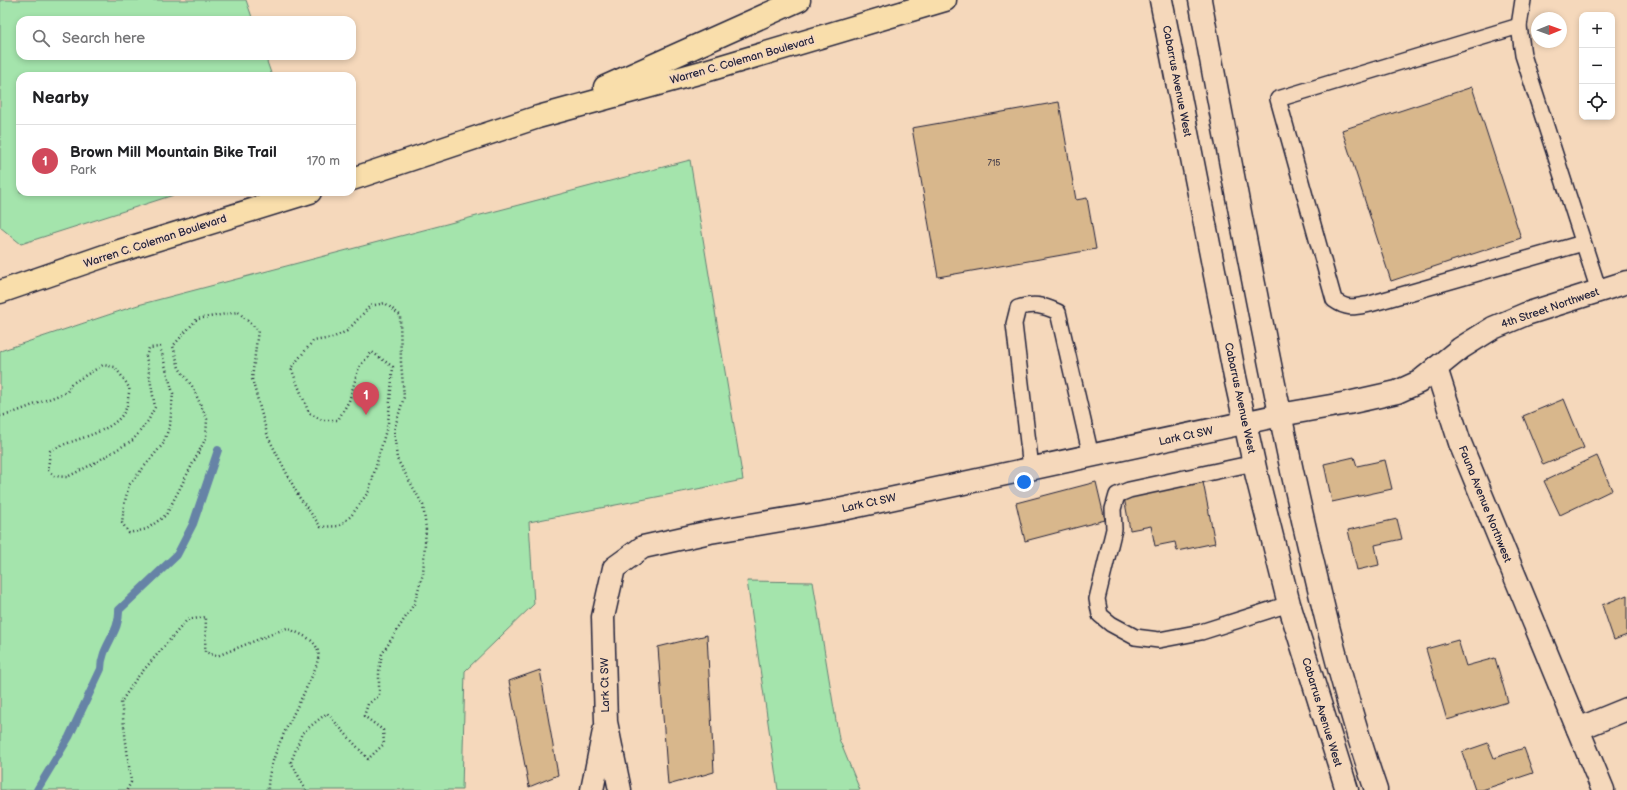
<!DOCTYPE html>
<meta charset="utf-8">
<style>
:root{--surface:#fff;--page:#f2f2f2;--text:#202124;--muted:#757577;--line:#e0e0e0;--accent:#d1495b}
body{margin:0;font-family:"Balsamiq Sans",sans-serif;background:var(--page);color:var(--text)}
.controls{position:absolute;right:12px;top:12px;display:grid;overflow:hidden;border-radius:8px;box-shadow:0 2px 6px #0003}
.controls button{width:36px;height:36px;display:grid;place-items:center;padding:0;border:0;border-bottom:1px solid var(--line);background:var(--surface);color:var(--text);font:20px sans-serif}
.compass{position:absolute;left:1531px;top:12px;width:36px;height:36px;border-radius:50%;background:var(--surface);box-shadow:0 2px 6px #0003;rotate:89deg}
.you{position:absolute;left:1024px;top:482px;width:14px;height:14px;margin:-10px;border:3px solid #fff;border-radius:50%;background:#1a73e8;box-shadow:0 0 0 6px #1a73e833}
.badge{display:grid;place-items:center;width:26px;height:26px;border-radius:50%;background:var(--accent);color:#fff;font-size:13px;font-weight:700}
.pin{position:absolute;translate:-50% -33px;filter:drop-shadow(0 1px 2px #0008)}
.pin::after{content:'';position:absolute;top:21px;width:14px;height:12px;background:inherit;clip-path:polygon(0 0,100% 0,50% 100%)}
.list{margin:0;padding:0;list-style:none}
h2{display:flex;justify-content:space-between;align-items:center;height:52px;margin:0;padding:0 16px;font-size:17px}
h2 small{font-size:13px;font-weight:400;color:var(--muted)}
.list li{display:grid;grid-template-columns:26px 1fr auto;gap:12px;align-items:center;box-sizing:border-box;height:72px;padding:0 16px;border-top:1px solid var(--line)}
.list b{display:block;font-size:15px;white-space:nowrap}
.list p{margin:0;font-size:13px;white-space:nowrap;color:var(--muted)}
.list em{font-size:13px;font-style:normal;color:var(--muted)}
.icon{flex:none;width:22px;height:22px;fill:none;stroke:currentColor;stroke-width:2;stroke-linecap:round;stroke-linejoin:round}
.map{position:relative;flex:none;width:1627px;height:790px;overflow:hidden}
.search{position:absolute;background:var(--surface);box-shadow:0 2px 6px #0003;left:16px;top:16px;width:340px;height:44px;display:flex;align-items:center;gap:10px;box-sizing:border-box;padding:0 14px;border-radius:12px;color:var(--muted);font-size:15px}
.panel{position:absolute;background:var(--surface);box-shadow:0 2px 6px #0003;left:16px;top:72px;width:340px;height:124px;border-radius:12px}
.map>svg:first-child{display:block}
.green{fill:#a4e4ac;stroke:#638374}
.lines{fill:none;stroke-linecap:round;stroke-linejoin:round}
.stream{stroke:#6683a6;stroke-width:8}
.building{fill:#d8b78c;stroke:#22223b}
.service-casing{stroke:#22223b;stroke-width:18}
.minor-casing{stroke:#22223b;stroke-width:25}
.secondary-casing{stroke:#22223b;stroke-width:25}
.trunk-casing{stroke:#22223b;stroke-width:25}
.path{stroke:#22223b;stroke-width:2.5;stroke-dasharray:1 3;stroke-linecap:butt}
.service{stroke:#f5d8bb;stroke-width:15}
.minor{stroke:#f5d8bb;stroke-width:22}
.secondary{stroke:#f5d8bb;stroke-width:22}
.trunk{stroke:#f9deab;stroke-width:22}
.labels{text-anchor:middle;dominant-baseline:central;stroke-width:4;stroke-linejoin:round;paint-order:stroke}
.number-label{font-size:9px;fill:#50474f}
.street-label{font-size:11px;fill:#22223b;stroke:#f5d8bb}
</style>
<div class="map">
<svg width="1627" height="790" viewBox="0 0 1627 790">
<rect width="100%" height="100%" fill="#f5d8bb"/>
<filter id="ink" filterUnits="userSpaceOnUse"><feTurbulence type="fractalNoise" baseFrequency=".025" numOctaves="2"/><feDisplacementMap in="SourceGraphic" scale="8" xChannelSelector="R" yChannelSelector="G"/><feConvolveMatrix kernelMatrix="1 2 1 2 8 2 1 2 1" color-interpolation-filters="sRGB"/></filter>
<g filter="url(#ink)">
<g class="green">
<path d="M0,0H246L253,20H20V56H265L272,76H20V192H183L21,244L0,227Z"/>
<path d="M690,160L743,480L529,522L534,604L465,671L462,790H0V351L138,305Z"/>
<path d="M747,581L813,582L839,739L860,790H778Z"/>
</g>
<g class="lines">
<path class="stream" d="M37,790L69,737L101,669C101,646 120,633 119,610L177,555L193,524L218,450"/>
</g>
<g class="building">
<path d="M1472,87L1521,238L1391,281L1342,130Z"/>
<path d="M1059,102L1076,200L1087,198L1096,249L938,277L912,128Z"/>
<path d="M1564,399L1584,448L1543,465L1523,416Z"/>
<path d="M1597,456L1612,490L1560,515L1544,481Z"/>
<path d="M1354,457L1357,466L1385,460L1392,489L1332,502L1324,464Z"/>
<path d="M1096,482L1105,520L1025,541L1016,503Z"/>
<path d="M1203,482L1215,543L1177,551L1175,542L1155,546L1151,526L1130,530L1124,497Z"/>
<path d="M1397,519L1402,539L1375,545L1379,565L1357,570L1348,530Z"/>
<path d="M1627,595V635L1614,640L1602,605Z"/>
<path d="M707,635L714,772L668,785L658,647Z"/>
<path d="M1458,640L1466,666L1495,658L1508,702L1447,720L1426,649Z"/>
<path d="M540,670L558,775L529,787L509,681Z"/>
<path d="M1488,743L1494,758L1524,748L1533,773L1482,790H1475L1462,752Z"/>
</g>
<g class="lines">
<g class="service-casing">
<g id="service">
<path d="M1523,0L1519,26L1523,55L1599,291"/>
<path d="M1519,26L1278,99L1334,300C1348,310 1355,307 1370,304L1583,243"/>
<path d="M1254,463L1129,490L1117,495L1113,509L1114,529L1097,599L1100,615L1111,624L1135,637L1159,640L1201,632L1289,604"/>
<path d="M1031,468L1014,324L1018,308C1034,303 1042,305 1058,312L1091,456"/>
</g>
</g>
<g class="minor-casing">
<g id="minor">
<path d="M1436,368L1460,443L1603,790"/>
<path d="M1578,729L1627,709"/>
<path d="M592,790L604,731"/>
<path d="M620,790L606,722L603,617L614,568L643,547L710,532L834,511L1280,415L1348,403L1397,392L1419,382L1461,348L1493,328L1526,314L1627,282"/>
</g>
</g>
<g class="secondary-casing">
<g id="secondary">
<path d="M1161,0L1235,377L1257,477L1289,604L1347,790"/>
<path d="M1200,0C1229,157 1259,315 1292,471C1316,579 1340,686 1376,790"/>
</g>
</g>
<g class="trunk-casing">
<g id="trunk">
<path d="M605,87L799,0"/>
<path d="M352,179L538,117L702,72L945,0"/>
<path d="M0,292L113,253L310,192"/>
</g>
</g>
<g class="path">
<path d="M0,416L10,414L67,392L71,384L103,365L115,367C119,373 126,381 129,388C130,391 128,396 128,400C125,433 73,437 50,451L48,470L54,476L67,477L91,465L133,440L148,421L155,407L146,356L149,348L160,347L173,393L170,425L163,444L129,485L124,505L122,523L129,533L147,529L166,515L206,438L207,419L192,386L179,368L173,346L197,319L238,312L258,330L252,379L268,437L299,497L321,527L339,526L351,516L369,491L388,423L393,367L372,352L359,367L349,401L338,420H322L309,413L291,368L313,341L332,338L347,331L370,306L385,303L400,315L401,362L404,397L394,430L397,459L423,505L426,528L423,574L414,604L382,654L379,671V696L368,704L364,716L383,730L384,744L368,759L327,713L302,733L291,762L306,790"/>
<path d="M127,790L131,782L121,702L136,679L187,620L206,617L205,652L217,656L287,628C298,634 314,637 318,651C321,661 309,681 305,691C292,718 267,760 268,790"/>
</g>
<use href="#service" class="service"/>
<use href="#minor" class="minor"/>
<use href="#secondary" class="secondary"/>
<use href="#trunk" class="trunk"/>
</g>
</g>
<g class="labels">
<g class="number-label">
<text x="994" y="163">715</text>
</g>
<g class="street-label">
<text transform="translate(742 60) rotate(-16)">Warren C. Coleman Boulevard</text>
<text transform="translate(1177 81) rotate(79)">Cabarrus Avenue West</text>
<text transform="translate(155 241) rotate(-18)">Warren C. Coleman Boulevard</text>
<text transform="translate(1550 308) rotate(-19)">4th Street Northwest</text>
<text transform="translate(1240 398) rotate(78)">Cabarrus Avenue West</text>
<text transform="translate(1186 436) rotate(-12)">Lark Ct SW</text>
<text transform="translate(869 503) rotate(-12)">Lark Ct SW</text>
<text transform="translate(1485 504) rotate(68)">Fauna Avenue Northwest</text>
<text transform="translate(605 685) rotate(-91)">Lark Ct SW</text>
<text transform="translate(1322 712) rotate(73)">Cabarrus Avenue West</text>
</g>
</g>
</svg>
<div class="controls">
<button>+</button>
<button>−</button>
<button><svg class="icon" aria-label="locate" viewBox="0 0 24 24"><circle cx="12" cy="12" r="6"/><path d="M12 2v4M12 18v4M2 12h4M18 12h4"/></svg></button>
</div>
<svg class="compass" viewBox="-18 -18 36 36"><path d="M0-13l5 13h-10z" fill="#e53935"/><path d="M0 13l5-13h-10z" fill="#757577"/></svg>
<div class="you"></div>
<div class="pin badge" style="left:366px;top:415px">1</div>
<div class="search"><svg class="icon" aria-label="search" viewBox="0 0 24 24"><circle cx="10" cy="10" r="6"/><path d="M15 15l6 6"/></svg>Search here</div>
<section class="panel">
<h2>Nearby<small></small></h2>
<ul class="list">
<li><span class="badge">1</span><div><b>Brown Mill Mountain Bike Trail</b><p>Park</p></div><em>170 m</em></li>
</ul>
</section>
</div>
